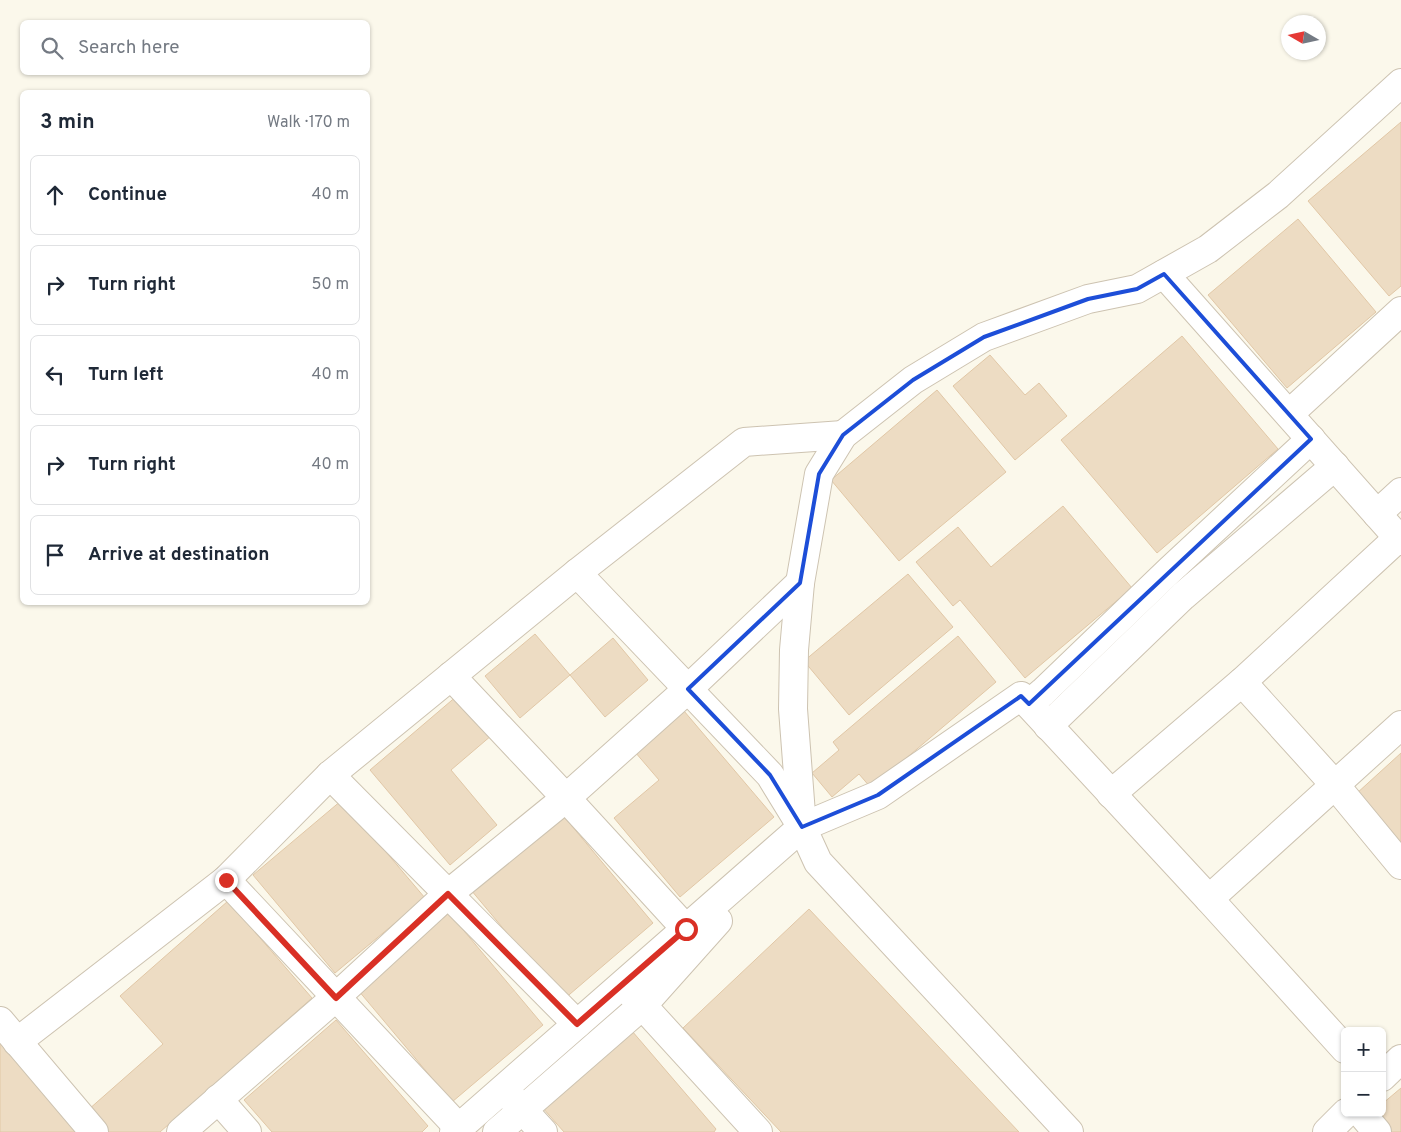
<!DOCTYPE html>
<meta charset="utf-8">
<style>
:root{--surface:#fff;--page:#f6f6f7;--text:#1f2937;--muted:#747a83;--line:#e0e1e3}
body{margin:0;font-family:Overpass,sans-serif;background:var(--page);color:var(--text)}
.controls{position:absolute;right:15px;bottom:15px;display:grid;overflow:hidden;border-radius:8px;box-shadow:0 1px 4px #0004}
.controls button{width:45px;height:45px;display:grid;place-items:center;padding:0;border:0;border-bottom:1px solid var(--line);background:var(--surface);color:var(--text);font:25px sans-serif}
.compass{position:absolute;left:1281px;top:15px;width:45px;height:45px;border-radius:50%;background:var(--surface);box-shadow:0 1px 4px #0004;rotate:279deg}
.stop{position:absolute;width:15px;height:15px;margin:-11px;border:4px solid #d93025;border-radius:50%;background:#fff}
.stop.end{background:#d93025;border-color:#fff;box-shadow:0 1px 5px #0008}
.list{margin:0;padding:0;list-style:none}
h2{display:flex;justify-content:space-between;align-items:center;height:65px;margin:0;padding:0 20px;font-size:21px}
h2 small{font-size:16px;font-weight:400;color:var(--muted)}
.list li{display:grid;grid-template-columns:32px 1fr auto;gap:15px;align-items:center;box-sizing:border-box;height:80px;margin:0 10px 10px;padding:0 10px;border:1px solid var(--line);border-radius:8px}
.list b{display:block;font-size:19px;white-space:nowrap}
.list em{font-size:16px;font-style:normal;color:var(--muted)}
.icon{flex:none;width:28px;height:28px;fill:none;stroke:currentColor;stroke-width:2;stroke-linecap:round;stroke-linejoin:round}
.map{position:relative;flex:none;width:1401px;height:1132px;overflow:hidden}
.search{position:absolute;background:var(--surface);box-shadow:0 1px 4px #0004;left:20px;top:20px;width:350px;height:55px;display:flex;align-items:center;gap:12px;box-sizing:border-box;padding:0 18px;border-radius:8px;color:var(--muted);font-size:19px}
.panel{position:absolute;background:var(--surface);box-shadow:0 1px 4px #0004;left:20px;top:90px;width:350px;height:515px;border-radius:8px}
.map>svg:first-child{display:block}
.building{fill:#eddcc3;stroke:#e1c7a6}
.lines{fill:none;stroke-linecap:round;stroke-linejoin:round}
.street-casing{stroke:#cdc3b1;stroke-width:30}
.street{stroke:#fff;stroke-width:28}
.route{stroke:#d93025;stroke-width:6}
.marked{fill:none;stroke:#1d4ed8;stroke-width:4;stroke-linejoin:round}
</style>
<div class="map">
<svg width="1401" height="1132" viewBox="0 0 1401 1132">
<rect width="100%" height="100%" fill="#fbf8eb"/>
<g class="building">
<path d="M1401,122V286L1389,296L1308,201Z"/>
<path d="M1298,219L1376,312L1287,388L1208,295Z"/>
<path d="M1182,336L1278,449L1157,553L1061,440Z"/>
<path d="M990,355L1025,395L1039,383L1067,416L1015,460L953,386Z"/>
<path d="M937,390L1006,472L899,561L831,480Z"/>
<path d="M1063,506L1132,588L1025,678L960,600L953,606L916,562L958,527L991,567Z"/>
<path d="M908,574L953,627L849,715L804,661Z"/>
<path d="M535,634L570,675L520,718L485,676Z"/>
<path d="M958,636L996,682L871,788L859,774L832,797L812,773L839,750L833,742Z"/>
<path d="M613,638L648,680L605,717L570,675Z"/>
<path d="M458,695L492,735L451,770L497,825L450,865L370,770Z"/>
<path d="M684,711L774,817L680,897L614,818L659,780L635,752Z"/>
<path d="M1401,753V843L1356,794Z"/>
<path d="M342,800L425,898L335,973L253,875Z"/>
<path d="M561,813L653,923L563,1000L471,890Z"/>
<path d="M228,901L312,998L160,1132H107L88,1110L163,1044L120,996Z"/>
<path d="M809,909L1019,1132H781L683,1028Z"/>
<path d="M449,913L543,1025L452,1102L358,990Z"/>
<path d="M336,1020L428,1126L422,1132H272L244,1100Z"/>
<path d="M632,1031L716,1129L714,1132H564L542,1107Z"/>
<path d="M0,1043L78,1132H0Z"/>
<path d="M1401,1088V1132H1391L1375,1113H1382V1104Z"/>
</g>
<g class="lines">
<g class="street-casing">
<g id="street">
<path d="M1164,274L1401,541"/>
<path d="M1289,414L1401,311"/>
<path d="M1377,514L1401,492"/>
<path d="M577,573L770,775L800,824"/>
<path d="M451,676L566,798L698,942"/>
<path d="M1242,682L1398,538"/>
<path d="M1029,704L1043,692L1170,570L1311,439"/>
<path d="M1048,726L1183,596L1335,466"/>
<path d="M330,775L577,1024"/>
<path d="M1111,794L1242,682L1335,785L1401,865"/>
<path d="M226,880L459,1128"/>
<path d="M1209,899L1345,1049"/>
<path d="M631,993L758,1132"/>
<path d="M0,1021L94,1132"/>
<path d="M17,1042L226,880L330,775L577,573L744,442L843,435"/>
<path d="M1382,1077L1401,1059"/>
<path d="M510,1096L543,1132"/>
<path d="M218,1099L247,1132"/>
<path d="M1361,1113L1377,1132"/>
<path d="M181,1132L336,997L448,894L566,798L688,689L800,583"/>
<path d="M454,1132L802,827L878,795L1021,696L1209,899L1401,725"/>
<path d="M497,1132L643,1005L718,921"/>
<path d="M1069,1132L818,862L802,827L793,709L794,650L800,583L819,474L843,435L913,380L984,337L1088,299L1137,289L1208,249L1278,195L1401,83"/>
<path d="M1327,1132L1346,1113"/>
</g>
</g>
<use href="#street" class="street"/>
</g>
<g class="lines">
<path class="route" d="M226,880L336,998L448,894L577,1024L686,929"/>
</g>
<path class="marked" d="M1164,274L1311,439L1029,704L1021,696L878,795L802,827L770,775L688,689L800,583L819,474L843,435L913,380L984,337L1088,299L1137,289Z"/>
</svg>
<div class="controls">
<button>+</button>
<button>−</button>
</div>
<svg class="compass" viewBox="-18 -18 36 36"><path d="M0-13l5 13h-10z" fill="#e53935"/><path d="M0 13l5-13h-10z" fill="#747a83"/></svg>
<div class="stop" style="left:686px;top:929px"></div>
<div class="stop end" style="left:226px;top:880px"></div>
<div class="search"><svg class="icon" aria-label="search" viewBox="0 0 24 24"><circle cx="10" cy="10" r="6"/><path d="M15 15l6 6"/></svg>Search here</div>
<section class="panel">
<h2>3 min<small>Walk · 170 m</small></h2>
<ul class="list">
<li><svg class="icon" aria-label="ahead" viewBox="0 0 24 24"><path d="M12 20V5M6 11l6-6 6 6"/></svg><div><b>Continue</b></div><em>40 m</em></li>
<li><svg class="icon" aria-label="right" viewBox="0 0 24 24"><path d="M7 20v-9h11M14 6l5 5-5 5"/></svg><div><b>Turn right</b></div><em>50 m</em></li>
<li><svg class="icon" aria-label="left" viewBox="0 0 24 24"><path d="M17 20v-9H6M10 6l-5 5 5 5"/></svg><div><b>Turn left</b></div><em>40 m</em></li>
<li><svg class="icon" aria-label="right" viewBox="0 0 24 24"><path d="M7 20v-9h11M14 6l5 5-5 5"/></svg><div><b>Turn right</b></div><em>40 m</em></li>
<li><svg class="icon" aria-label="arrive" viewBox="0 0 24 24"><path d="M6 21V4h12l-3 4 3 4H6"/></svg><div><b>Arrive at destination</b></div></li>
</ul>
</section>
</div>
